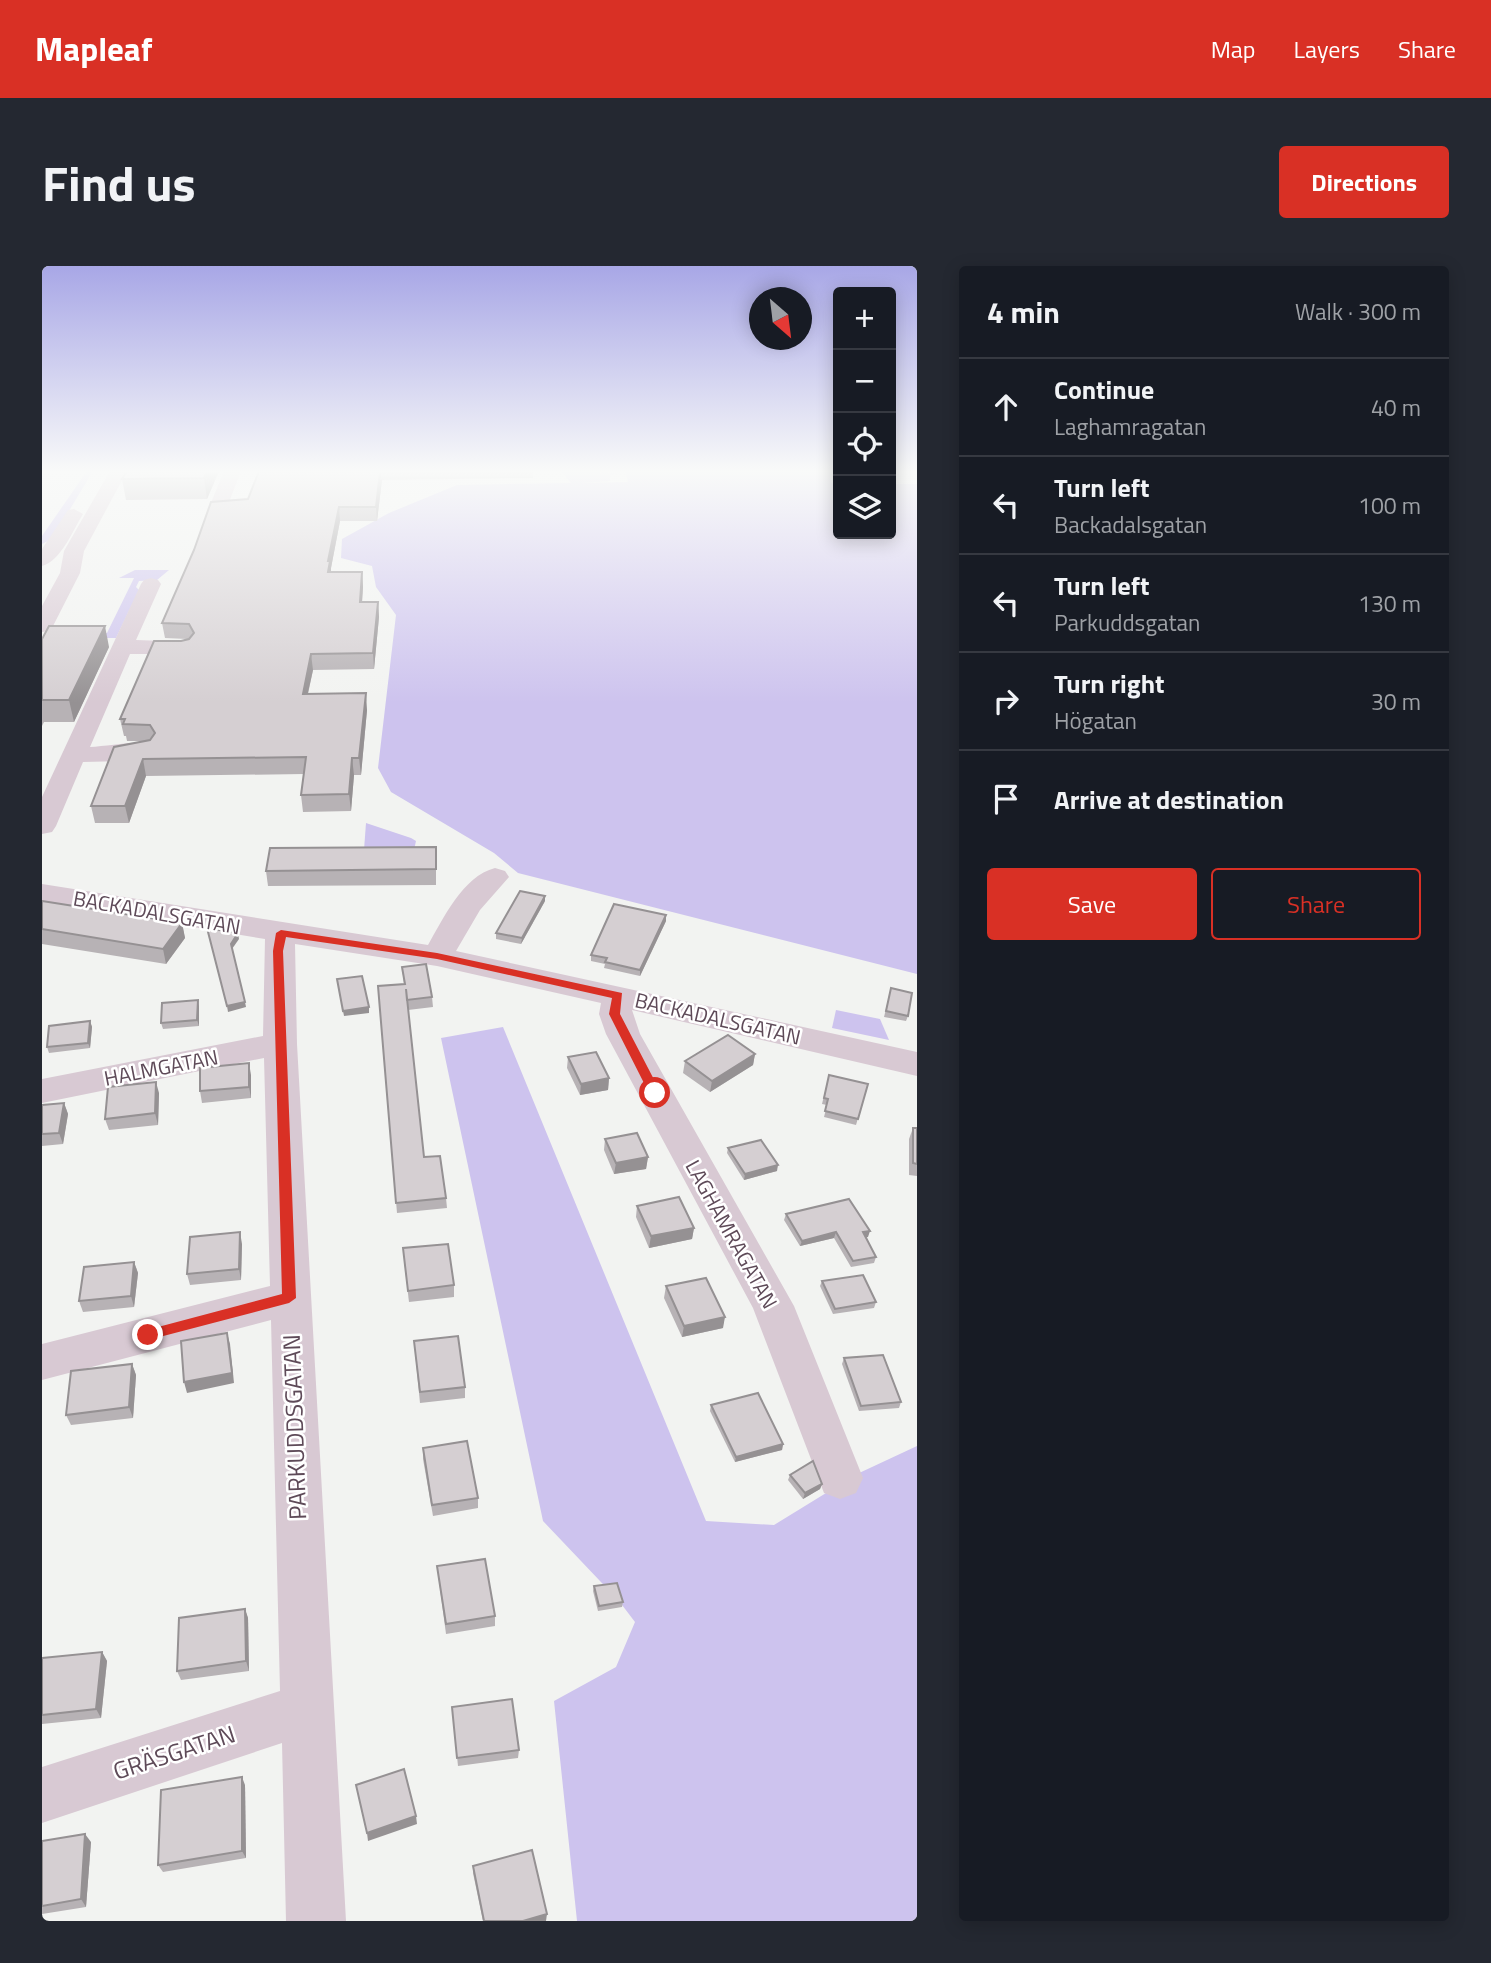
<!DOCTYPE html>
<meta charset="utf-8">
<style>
:root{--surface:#171b24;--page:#242831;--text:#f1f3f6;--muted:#9ea1a6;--line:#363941;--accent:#d93025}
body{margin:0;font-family:"Titillium Web",sans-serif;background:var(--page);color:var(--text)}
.controls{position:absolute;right:21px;top:21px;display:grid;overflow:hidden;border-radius:7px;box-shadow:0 4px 18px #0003}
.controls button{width:63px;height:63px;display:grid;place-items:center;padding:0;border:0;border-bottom:2px solid var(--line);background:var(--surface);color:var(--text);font:35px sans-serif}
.compass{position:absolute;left:707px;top:21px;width:63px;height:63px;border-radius:50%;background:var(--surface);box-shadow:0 4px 18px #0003;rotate:152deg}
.stop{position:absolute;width:21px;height:21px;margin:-16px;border:5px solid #d93025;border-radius:50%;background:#fff}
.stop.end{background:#d93025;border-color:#fff;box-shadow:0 2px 7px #0008}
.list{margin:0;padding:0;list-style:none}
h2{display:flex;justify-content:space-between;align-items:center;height:91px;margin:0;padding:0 28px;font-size:30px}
h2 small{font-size:23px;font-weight:400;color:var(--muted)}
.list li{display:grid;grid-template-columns:46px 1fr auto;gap:21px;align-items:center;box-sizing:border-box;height:98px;padding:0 28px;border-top:2px solid var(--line)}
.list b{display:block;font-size:26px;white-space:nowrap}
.list p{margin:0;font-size:23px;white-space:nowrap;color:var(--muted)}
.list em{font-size:23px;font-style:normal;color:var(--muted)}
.actions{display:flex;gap:14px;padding:21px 28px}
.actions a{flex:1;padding:16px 0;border:2px solid var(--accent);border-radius:7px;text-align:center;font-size:24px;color:var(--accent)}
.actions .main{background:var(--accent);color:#fff}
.icon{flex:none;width:38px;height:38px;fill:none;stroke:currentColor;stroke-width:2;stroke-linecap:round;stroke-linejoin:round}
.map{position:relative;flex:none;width:875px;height:1655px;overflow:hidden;border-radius:7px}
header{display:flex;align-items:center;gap:42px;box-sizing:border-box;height:98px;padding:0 35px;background:var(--accent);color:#fff}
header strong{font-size:33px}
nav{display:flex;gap:38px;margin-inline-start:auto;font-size:24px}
.intro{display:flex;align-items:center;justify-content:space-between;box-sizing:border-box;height:168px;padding:0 42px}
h1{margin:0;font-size:49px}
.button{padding:18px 32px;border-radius:7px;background:var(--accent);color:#fff;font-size:24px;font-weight:700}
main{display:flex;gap:42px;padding:0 42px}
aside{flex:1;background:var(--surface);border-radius:7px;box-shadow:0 4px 18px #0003}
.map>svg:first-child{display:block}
.green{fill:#cdc3ee}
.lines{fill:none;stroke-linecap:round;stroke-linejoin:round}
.minor{fill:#d8c9d3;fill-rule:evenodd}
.wall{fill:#b7b2b5}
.shaded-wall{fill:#959193}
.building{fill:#d5cfd2;stroke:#959193;stroke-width:2}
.route{fill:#d93025}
.labels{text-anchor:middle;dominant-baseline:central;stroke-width:5;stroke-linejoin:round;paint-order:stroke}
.street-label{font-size:21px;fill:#5e4a58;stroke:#fff}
.near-street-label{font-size:24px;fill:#5e4a58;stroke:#fff}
</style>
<header>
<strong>Mapleaf</strong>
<nav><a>Map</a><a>Layers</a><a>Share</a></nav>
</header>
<div class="intro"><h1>Find us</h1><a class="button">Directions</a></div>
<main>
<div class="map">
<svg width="875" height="1655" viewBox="0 0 875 1655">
<rect width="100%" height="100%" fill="#f2f3f1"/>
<g class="green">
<path d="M45,205H51L10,273L0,278V270Z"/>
<path d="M519,205L576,207L568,209V215L538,217L586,216L583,205H789V217L796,218V268H849V218H875V708L476,607L452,587L349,526L336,502L354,349L334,321L330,300L299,292L300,273L347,247L415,219L529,217Z"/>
<path d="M93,304H127L115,314L97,315L94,321L97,324L74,372H61L51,367H65L92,312H77Z"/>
<path d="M324,557L369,572L374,575L372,584H322Z"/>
<path d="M794,744L838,753L847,774L790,762Z"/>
<path d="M461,761L664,1255L732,1259L815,1208L875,1180V1655H535L512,1435L574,1401L593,1356L577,1335L501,1255L399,772Z"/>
</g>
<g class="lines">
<g class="minor">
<path d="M68,205H85L42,285L38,307L11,360L8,365L0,366V340L18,307L22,285Z"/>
<path d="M182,205H199L184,244L175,249L166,244Z"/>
<path d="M32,243L41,248C31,264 19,295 0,300V283L26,244Z"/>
<path d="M109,312L116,314L119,318L94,374L149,376L152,381L149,386L141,388H88L48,481C65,480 97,474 111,478L114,483L111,488L84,495L41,496L14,560L10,566L0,568V531L99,318L102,314Z"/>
<path d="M453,602L463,605L467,611L438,644L414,685L875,786V810L590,744L598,768L752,1040L821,1212L814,1227L798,1233L782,1227L711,1042L564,768L557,748L559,737L395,700L253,678L255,778L304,1655H244L240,1477L0,1557V1501L238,1425L229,1054L0,1114V1078L228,1020L222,792L0,837V813L221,770L223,673L0,636V618L386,679C401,653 421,610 453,602Z"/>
</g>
</g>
<g class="wall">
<path d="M85,205H177L165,233L84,234L80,213Z"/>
<path d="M217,205H491V212L340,214L335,255H298L289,302V306H320L321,321L320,336H336L337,351L332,403L271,404L266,428L325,444L319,509H312L309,545L261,546L259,529L262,508L104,510L87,557H53L49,540L101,475H85L84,470H82L78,453L139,375L145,373L123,372L120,357L206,233Z"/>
<path d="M0,373L67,381L32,456H2L0,460Z"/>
<path d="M394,581V619L226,620L224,605Z"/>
<path d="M0,635L140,657L143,672L124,698L0,678Z"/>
<path d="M503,635L479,678L454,673V667Z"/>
<path d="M624,649V655L598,710L562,702L563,698L549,695V689Z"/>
<path d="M360,701L390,731L391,741L366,744L382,891L404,932L405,942L355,947L336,720L362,718Z"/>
<path d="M849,722L866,750L864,755L842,751Z"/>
<path d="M157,740V760L121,763L119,757Z"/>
<path d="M48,755L50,761L48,782L7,787L5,781Z"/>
<path d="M713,788L711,799L668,826L641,807L643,795Z"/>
<path d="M526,791L567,812L566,824L538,829L525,802Z"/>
<path d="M209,809V832L160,837L158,825Z"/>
<path d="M787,809L826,818L814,859L782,851L785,839L780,838Z"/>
<path d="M117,827L116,859L67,864L63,853Z"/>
<path d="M22,837L26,848L21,878L0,880V839Z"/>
<path d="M871,862H875V910L867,909V873Z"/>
<path d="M563,873L606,891L604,903L572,908L562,884Z"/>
<path d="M686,882L735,905L702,914L685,887Z"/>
<path d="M595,940L652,962L650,973L607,982L594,951Z"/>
<path d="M744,948L826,971H824L834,991L832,997L809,1001L792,972L758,980L742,954Z"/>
<path d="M200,978L199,1014L148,1019L145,1008Z"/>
<path d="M362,994L412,1019V1031L367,1036Z"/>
<path d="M92,996L96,1007L92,1041L41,1046L37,1035Z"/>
<path d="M780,1015L834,1036L832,1042L791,1048L778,1020Z"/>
<path d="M624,1020L681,1062L640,1071L622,1032Z"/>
<path d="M373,1086L423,1121V1132L378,1137Z"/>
<path d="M802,1092L859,1136L857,1142L817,1145L800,1098Z"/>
<path d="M90,1098L94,1109L91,1152L29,1159L24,1149Z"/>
<path d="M669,1139L741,1178L740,1184L693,1196L668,1145Z"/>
<path d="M381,1182L436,1232V1242L391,1250L381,1193Z"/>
<path d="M748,1209L780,1218L778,1223L761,1233L746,1214Z"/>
<path d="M395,1300L453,1350V1360L404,1368Z"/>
<path d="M552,1320L581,1336L580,1341L556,1345L551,1325Z"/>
<path d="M203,1343L206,1352L207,1405L139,1414L135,1405Z"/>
<path d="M60,1386L65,1395L59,1452L0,1458V1392Z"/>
<path d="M410,1441L477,1484L476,1492L416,1500Z"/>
<path d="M203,1519L204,1592L121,1606L116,1599Z"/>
<path d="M0,1575L49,1576L44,1641L0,1648Z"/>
<path d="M431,1600L503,1655H441L431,1607Z"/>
</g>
<g class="shaded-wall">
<path d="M165,205H177L165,233L162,212Z"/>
<path d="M338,205L340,214L335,255L334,241Z"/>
<path d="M297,241L298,255L289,302V310L287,321L286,295Z"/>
<path d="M320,306L321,321L319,351L318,336Z"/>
<path d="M336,336L337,351L332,403L331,387Z"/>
<path d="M63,360L67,381L32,456L27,434Z"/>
<path d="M269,388L271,404L262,444L261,428Z"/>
<path d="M324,427L325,444L319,509L317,492Z"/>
<path d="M310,492L312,509L309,545L307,528Z"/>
<path d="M101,493L104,510L87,557L83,540Z"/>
<path d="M503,630V635L479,678L480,672Z"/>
<path d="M624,649V655L598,710V704Z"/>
<path d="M140,657L143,672L124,698L121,683Z"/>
<path d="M196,667L197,673L190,683L189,678Z"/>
<path d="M156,734L157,740V760L155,754Z"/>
<path d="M203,736L204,741L186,746L185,740Z"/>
<path d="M327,741V747L302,750L301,745Z"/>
<path d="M48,755L50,761L48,782L46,777Z"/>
<path d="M713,788L711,799L668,826L670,815Z"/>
<path d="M207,797L209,809V832L207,821Z"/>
<path d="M567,812L566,824L538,829L539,818Z"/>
<path d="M114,816L117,827L116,859L113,847Z"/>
<path d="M22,837L26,848L21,878L17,867Z"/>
<path d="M606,891L604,903L572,908L574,897Z"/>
<path d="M736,899L735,905L702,914L703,908Z"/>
<path d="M652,962L650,973L607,982L609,970Z"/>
<path d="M828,965L826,971L819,972L821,966Z"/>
<path d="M198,966L200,978L199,1014L197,1003Z"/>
<path d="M794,966L792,972L758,980L760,975Z"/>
<path d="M92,996L96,1007L92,1041L89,1030Z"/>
<path d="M683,1051L681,1062L640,1071L642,1060Z"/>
<path d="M185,1067L188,1078L192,1117L145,1127L142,1116Z"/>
<path d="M90,1098L94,1109L91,1152L87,1141Z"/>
<path d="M741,1178L740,1184L693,1196L694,1191Z"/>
<path d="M780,1218L778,1223L761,1233L763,1227Z"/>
<path d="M203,1343L206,1352L207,1405L204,1395Z"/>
<path d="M60,1386L65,1395L59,1452L54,1443Z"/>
<path d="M200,1511L203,1519L204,1592L200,1585Z"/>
<path d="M374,1550L375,1558L326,1575L325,1567Z"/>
<path d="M43,1568L49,1576L44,1641L39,1633Z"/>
<path d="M505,1648L504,1655H481Z"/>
</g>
<g class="building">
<path d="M85,205H165L162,212L80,213Z"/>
<path d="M217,205H338L334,241H297L286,295H288L286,306H320L318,336H336L331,387L269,388L261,428L324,427L317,492H310L307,528L259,529L264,491L101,493L83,540H49L72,481L108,474L113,467L108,459L81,458L83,453H78L112,375H139L147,373L152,367L147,358L120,357L152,284L169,236L206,233Z"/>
<path d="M7,360H63L27,434H0V373Z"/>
<path d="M394,581V603L224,605L228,582Z"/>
<path d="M478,625L503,630L480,672L454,667Z"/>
<path d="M0,635L140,657L121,683L0,663Z"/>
<path d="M572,638L624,649L598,704L563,696L565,692L549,689Z"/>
<path d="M165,662L196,667L189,678L203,736L185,740Z"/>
<path d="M384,698L390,731L365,734L364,723L382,891L398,890L404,932L354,937L336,720L363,718L360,701Z"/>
<path d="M320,710L327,741L301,745L295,713Z"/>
<path d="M849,722L870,727L866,750L844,745Z"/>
<path d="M156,734L155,754L119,757L120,737Z"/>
<path d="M48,755L46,777L5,781L7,760Z"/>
<path d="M686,769L713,788L670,815L643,795Z"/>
<path d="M554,786L567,812L539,818L526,791Z"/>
<path d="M207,797V821L158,825V802Z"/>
<path d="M787,809L826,818L816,853L783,845L786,833L782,832Z"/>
<path d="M114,816L113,847L63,853L66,821Z"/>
<path d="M22,837L17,867L0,868V839Z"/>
<path d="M871,862H875V898L871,897Z"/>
<path d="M595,867L606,891L574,897L563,873Z"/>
<path d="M719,874L736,899L703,908L686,882Z"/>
<path d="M637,931L652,962L609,970L595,940Z"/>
<path d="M807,933L828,965L821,966L834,991L811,995L794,966L760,975L744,948Z"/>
<path d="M198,966L197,1003L145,1008L148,971Z"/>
<path d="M406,978L412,1019L366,1025L361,982Z"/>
<path d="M92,996L89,1030L37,1035L42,1001Z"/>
<path d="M821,1009L834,1036L793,1043L780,1015Z"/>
<path d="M664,1012L683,1051L642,1060L624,1020Z"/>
<path d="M185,1067L190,1107L142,1116L139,1075Z"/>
<path d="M416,1070L423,1121L378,1126L372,1075Z"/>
<path d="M841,1089L859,1136L819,1140L802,1092Z"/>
<path d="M90,1098L87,1141L24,1149L29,1105Z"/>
<path d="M716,1127L741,1178L694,1191L669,1139Z"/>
<path d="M425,1175L436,1232L390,1239L381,1182Z"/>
<path d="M771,1195L780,1218L763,1227L748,1209Z"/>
<path d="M443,1293L453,1350L404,1358L395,1300Z"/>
<path d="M575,1317L581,1336L557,1340L552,1320Z"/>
<path d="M203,1343L204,1395L135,1405L137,1352Z"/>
<path d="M60,1386L54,1443L0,1449V1392Z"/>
<path d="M470,1433L477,1484L415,1492L410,1441Z"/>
<path d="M362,1503L374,1550L325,1567L314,1519Z"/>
<path d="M200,1511V1585L116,1599L119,1524Z"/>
<path d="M43,1568L39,1633L0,1640V1575Z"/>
<path d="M490,1584L505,1648L481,1655H442L431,1600Z"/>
</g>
<linearGradient id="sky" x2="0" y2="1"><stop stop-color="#a8a7e6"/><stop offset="0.47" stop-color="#f9faf9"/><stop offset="1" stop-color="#f9faf9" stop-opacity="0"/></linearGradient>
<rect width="875" height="437" fill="url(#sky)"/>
<path class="route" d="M239,664L395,687L580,727L578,748L619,827L613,831L607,827L567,748L570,732L395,693L244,671L241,685L254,1032L247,1037L106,1074L99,1069L101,1065L240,1028L231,685L234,667Z"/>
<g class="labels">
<g class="street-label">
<text transform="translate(115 646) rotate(10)">BACKADALSGATAN</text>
<text transform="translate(676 752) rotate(13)">BACKADALSGATAN</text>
<text transform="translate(119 801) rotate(-11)">HALMGATAN</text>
<text transform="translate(690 968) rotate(61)">LAGHAMRAGATAN</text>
</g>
<g class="near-street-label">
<text transform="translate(252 1161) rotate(-92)">PARKUDDSGATAN</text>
<text transform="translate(132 1486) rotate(-18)">GRÄSGATAN</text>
</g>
</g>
</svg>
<div class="controls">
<button>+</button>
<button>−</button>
<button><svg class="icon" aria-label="locate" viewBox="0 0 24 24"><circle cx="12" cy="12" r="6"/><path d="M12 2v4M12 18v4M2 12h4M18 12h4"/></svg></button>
<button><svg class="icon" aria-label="layers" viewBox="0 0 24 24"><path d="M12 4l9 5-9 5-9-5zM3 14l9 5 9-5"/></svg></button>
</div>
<svg class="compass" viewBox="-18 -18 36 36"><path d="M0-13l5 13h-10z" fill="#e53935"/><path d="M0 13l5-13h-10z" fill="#9ea1a6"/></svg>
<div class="stop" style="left:613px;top:827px"></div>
<div class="stop end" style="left:106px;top:1069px"></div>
</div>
<aside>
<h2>4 min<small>Walk · 300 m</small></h2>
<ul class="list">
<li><svg class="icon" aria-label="ahead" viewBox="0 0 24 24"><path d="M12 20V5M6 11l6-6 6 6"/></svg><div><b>Continue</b><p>Laghamragatan</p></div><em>40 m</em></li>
<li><svg class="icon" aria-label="left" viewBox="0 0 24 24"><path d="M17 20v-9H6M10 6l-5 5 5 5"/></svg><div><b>Turn left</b><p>Backadalsgatan</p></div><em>100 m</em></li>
<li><svg class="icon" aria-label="left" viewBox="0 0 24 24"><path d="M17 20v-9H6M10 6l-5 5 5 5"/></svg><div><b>Turn left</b><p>Parkuddsgatan</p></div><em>130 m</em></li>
<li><svg class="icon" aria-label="right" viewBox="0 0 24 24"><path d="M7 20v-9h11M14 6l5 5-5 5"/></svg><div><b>Turn right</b><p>Högatan</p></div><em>30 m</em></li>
<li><svg class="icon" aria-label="arrive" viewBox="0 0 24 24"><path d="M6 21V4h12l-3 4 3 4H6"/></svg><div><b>Arrive at destination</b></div></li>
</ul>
<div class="actions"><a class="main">Save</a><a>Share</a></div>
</aside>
</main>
